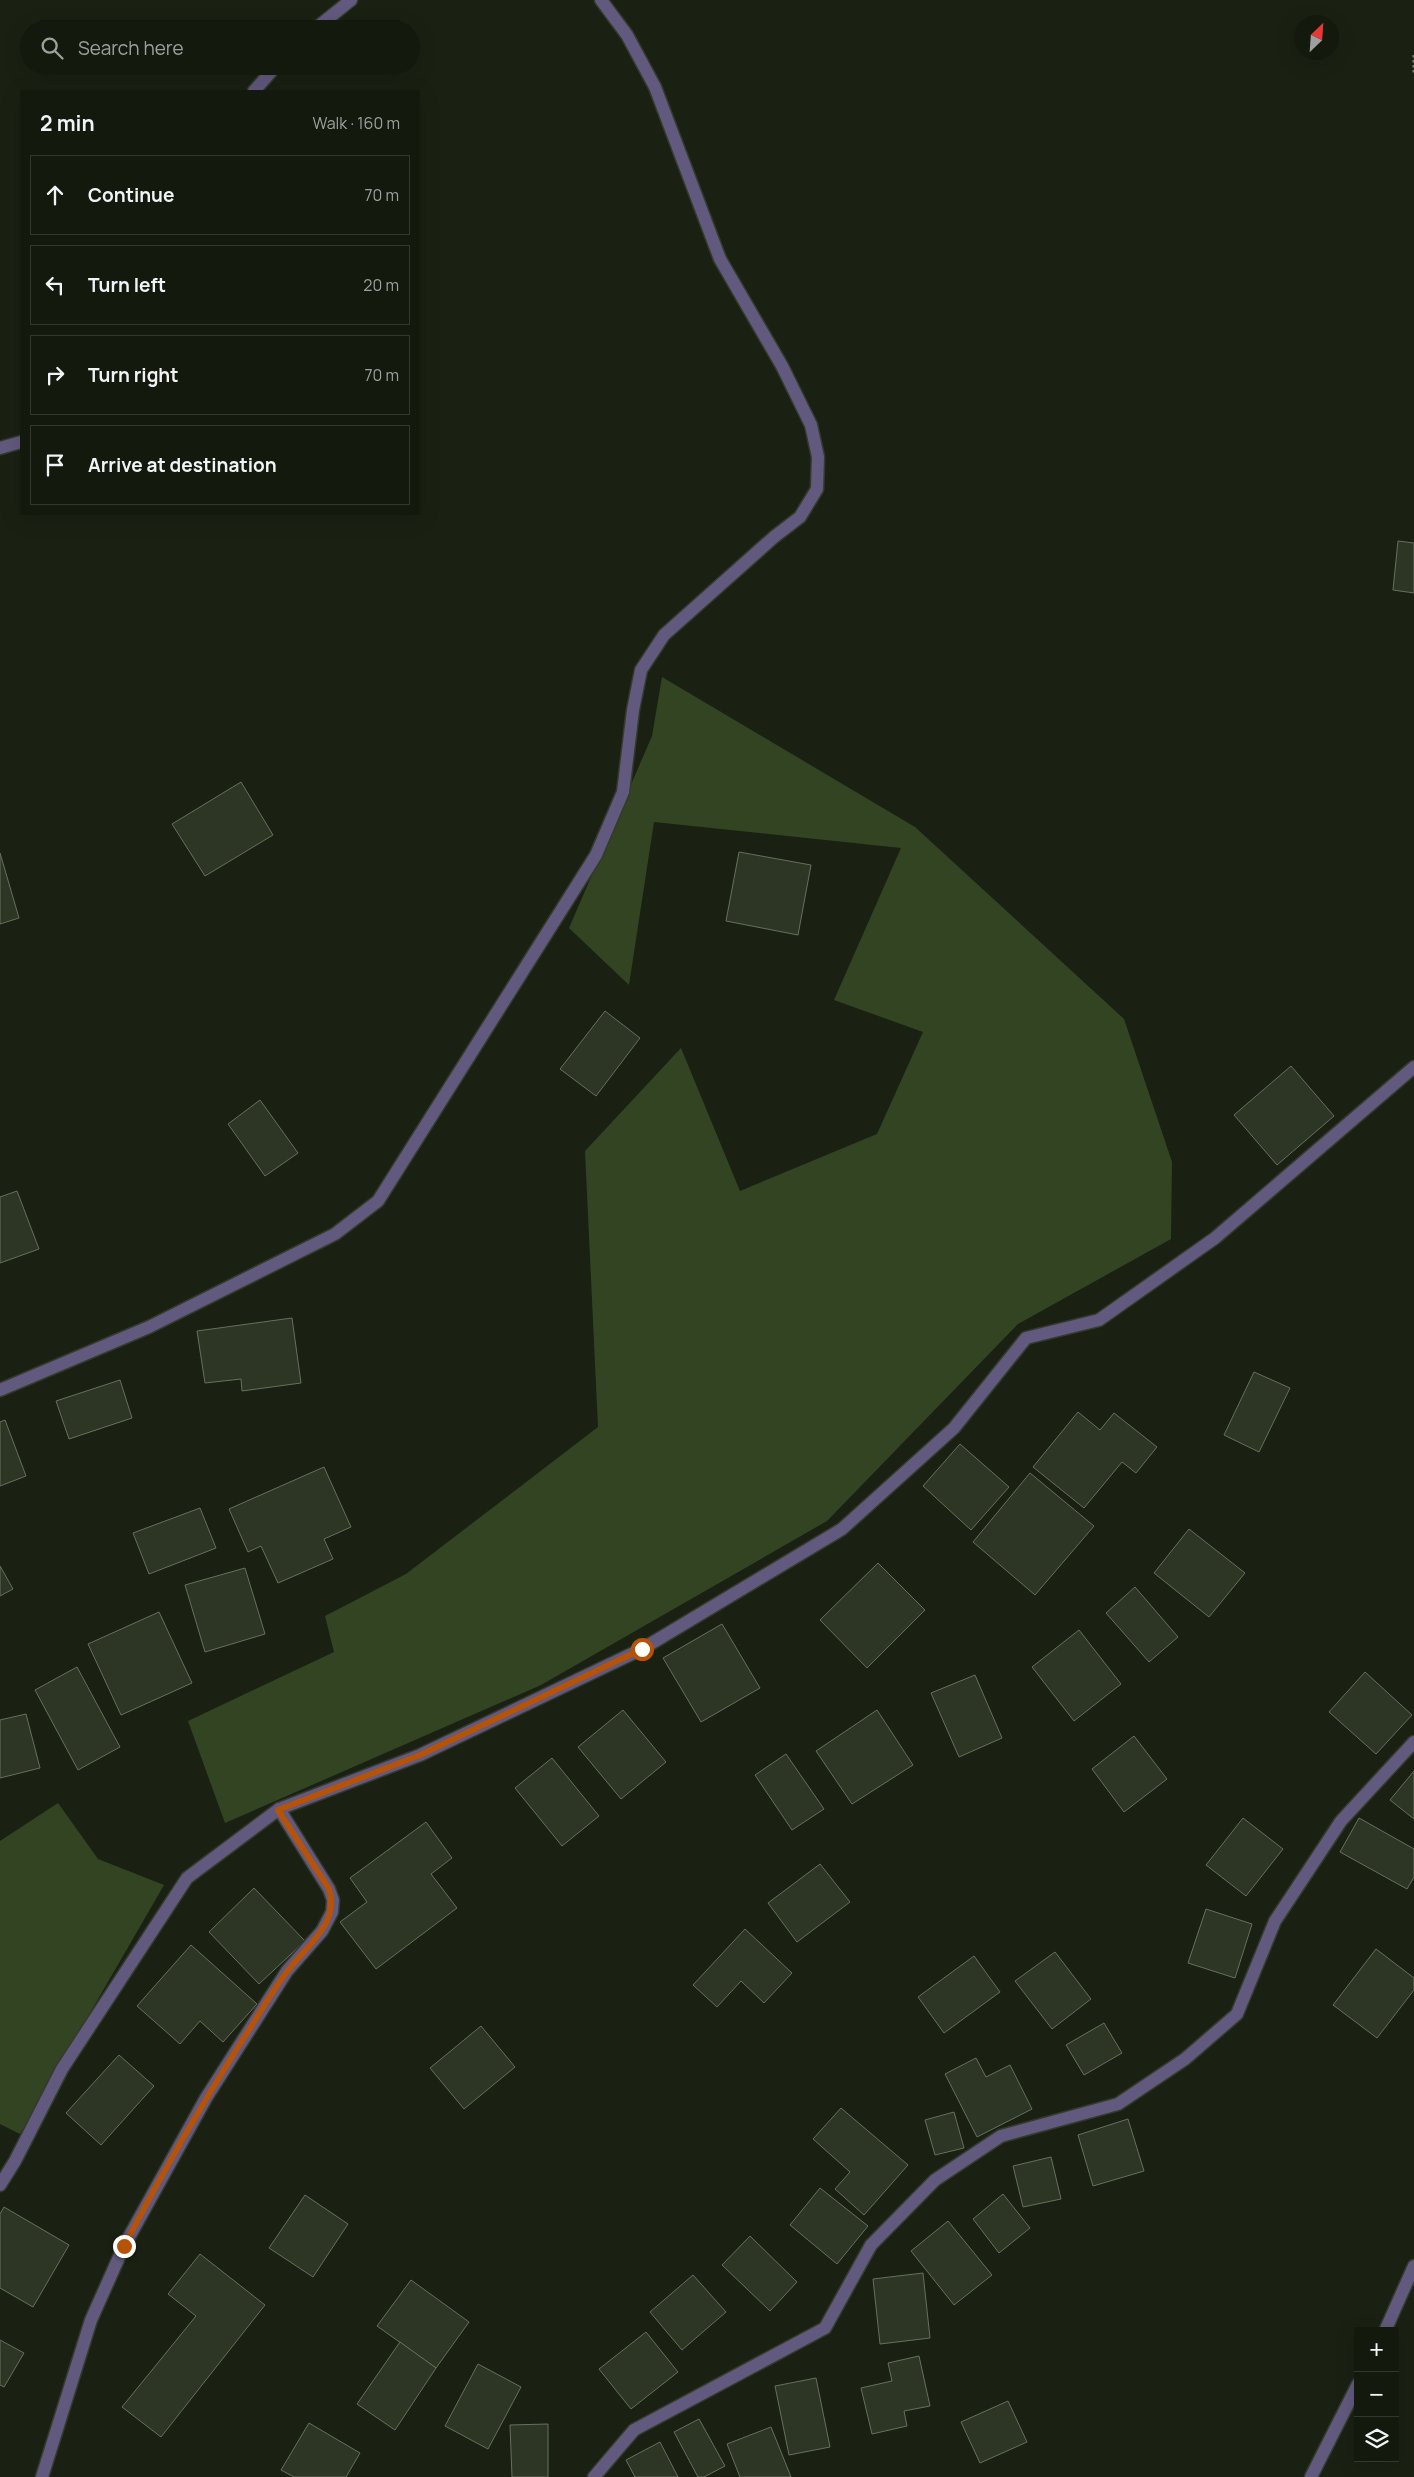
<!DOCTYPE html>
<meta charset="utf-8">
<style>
:root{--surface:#14190e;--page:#21261c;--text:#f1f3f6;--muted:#9da09e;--line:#33382e}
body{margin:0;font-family:Manrope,sans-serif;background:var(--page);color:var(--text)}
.controls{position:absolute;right:15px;bottom:15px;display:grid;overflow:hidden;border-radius:0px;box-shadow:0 5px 20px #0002}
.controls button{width:45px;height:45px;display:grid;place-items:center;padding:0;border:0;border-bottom:1px solid var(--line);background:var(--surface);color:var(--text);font:25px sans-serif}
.compass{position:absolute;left:1294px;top:15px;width:45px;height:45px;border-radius:50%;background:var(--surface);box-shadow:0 5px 20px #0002;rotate:25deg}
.stop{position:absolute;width:15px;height:15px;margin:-11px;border:4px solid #b45309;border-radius:50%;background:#fff}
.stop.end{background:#b45309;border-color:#fff;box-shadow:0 1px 5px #0008}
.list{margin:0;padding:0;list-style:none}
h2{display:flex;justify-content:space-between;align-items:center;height:65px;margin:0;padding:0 20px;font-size:21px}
h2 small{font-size:16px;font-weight:400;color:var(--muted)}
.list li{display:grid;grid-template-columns:32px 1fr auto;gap:15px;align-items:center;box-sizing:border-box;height:80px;margin:0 10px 10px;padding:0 10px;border:1px solid var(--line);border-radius:0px}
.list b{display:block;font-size:19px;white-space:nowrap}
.list em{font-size:16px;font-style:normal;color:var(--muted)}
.icon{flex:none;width:28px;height:28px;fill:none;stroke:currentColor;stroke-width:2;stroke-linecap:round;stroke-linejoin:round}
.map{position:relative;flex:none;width:1414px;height:2477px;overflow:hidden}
.search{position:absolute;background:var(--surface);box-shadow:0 5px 20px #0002;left:20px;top:20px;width:400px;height:55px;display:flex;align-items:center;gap:12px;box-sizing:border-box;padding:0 18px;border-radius:28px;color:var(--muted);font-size:19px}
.panel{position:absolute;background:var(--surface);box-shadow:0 5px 20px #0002;left:20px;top:90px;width:400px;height:425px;border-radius:0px}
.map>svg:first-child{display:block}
.green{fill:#342}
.building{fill:#2d3525;stroke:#67705f}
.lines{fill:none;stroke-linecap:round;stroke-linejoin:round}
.minor-casing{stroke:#343b2d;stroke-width:15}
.path{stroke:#7c8276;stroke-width:3;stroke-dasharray:2.5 2.5;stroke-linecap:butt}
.minor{stroke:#62597e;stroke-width:12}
.route{stroke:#b45309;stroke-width:6}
</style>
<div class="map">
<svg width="1414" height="2477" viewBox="0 0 1414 2477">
<rect width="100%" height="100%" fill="#1a2113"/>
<g class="green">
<path d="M662,677L915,827L1124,1019L1172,1162L1171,1239L1018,1324L827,1521L541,1685L225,1823L188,1721L334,1652L325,1616L406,1574L598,1427L585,1151L681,1048L740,1191L877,1134L923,1032L834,1000L901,848L654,822L629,985L569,928L652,736Z"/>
<path d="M58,1803L98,1859L164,1885L20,2134L0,2124V1841Z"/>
</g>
<g class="building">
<path d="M1398,541L1414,543V593L1393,590Z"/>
<path d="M241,782L273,835L205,876L172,824Z"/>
<path d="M739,852L811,865L798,935L726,921Z"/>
<path d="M0,853L19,918L0,924Z"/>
<path d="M605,1011L640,1038L596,1096L560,1069Z"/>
<path d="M1291,1066L1334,1116L1277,1165L1234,1115Z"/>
<path d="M260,1100L298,1153L265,1176L228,1124Z"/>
<path d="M17,1191L39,1249L0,1263V1197Z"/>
<path d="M292,1318L301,1383L242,1391L241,1379L205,1383L197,1331Z"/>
<path d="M1254,1372L1290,1388L1259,1452L1224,1435Z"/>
<path d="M120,1380L132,1418L69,1439L56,1401Z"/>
<path d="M1078,1412L1100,1430L1114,1413L1157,1447L1136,1473L1122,1462L1084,1508L1033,1467Z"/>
<path d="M5,1420L26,1476L0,1486V1422Z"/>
<path d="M960,1444L1009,1487L971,1530L923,1486Z"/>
<path d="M324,1467L351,1527L324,1539L333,1559L278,1583L261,1546L248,1552L229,1509Z"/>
<path d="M1030,1473L1094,1526L1035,1595L973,1542Z"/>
<path d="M200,1508L216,1548L149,1574L133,1533Z"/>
<path d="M1189,1529L1245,1573L1209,1617L1154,1573Z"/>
<path d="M878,1563L925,1610L867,1668L820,1620Z"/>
<path d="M0,1566L13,1589L0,1596Z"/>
<path d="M245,1568L265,1634L205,1652L185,1585Z"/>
<path d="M1135,1587L1178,1637L1149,1662L1106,1613Z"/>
<path d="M159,1612L192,1683L121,1715L88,1644Z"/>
<path d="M722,1624L760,1688L701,1722L663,1658Z"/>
<path d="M1079,1630L1121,1684L1074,1721L1032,1667Z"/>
<path d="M77,1667L120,1747L78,1770L35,1690Z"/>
<path d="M1365,1672L1412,1715L1376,1754L1329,1712Z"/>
<path d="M975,1675L1002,1738L959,1757L931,1693Z"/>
<path d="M623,1710L666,1762L621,1799L578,1747Z"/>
<path d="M877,1710L913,1765L852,1804L816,1751Z"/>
<path d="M26,1714L40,1768L0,1778V1720Z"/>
<path d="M1134,1736L1167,1779L1124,1812L1092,1769Z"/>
<path d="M786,1754L824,1809L792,1830L755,1775Z"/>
<path d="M552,1758L599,1816L562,1846L515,1788Z"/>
<path d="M1414,1771V1819L1390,1800Z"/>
<path d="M1243,1818L1283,1849L1246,1896L1206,1865Z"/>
<path d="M1359,1818L1414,1849V1877L1407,1889L1340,1852Z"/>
<path d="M426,1822L452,1858L431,1874L457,1908L376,1969L340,1922L367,1902L350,1878Z"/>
<path d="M820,1864L850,1902L797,1942L768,1903Z"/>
<path d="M254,1888L305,1941L259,1984L209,1932Z"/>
<path d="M1206,1909L1252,1924L1235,1978L1188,1963Z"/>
<path d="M745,1929L792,1973L764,2003L741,1981L717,2007L693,1985Z"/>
<path d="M191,1945L257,2004L223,2042L200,2021L180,2044L137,2006Z"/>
<path d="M1376,1949L1414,1978V1990L1377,2038L1333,2005Z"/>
<path d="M1055,1952L1091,1999L1052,2029L1015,1981Z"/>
<path d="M974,1956L1000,1992L944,2033L918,1997Z"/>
<path d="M1104,2023L1122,2053L1084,2075L1066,2045Z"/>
<path d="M481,2026L515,2067L464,2109L430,2068Z"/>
<path d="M119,2055L154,2086L101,2145L66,2113Z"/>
<path d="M976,2058L986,2077L1010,2065L1032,2109L977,2137L945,2074Z"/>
<path d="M841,2108L908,2165L864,2215L835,2189L850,2172L813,2139Z"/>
<path d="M954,2112L964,2148L935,2155L925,2120Z"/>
<path d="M1128,2119L1144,2171L1093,2186L1078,2135Z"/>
<path d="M1051,2157L1061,2199L1023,2207L1013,2166Z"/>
<path d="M820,2188L868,2226L837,2264L790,2225Z"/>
<path d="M1003,2194L1030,2228L999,2253L973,2219Z"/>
<path d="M305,2195L348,2224L313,2277L269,2248Z"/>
<path d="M4,2207L69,2245L33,2307L0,2288V2214Z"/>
<path d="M948,2221L992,2275L954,2305L911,2251Z"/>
<path d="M750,2236L797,2282L770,2311L722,2265Z"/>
<path d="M200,2254L265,2305L161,2437L122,2407L196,2316L168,2294Z"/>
<path d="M923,2273L930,2338L880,2344L873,2279Z"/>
<path d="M693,2275L726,2312L682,2350L650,2312Z"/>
<path d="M411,2280L469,2322L436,2368L377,2326Z"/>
<path d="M646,2332L678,2372L631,2409L599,2369Z"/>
<path d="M0,2340L24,2353L4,2387L0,2385Z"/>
<path d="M400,2342L436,2368L395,2430L357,2404Z"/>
<path d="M919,2356L930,2406L904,2411L907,2426L872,2434L861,2388L892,2381L888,2363Z"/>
<path d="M478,2364L521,2387L488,2449L445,2426Z"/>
<path d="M816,2378L830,2447L789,2455L775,2386Z"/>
<path d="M1008,2401L1027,2442L980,2463L961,2422Z"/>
<path d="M699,2419L725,2466L704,2477H698L674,2432Z"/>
<path d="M309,2423L360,2453L346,2477H294L281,2470Z"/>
<path d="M548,2424V2477H512L510,2425Z"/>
<path d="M771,2427L791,2477H740L727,2444Z"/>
<path d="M660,2442L678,2477H635L626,2460Z"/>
</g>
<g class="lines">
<g class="minor-casing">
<g id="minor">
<path d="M315,29L351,0"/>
<path d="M254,91L276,66"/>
<path d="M0,448L21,442"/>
<path d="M0,1390L149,1327L335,1234L378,1201L596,855L623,792L633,710L641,670L664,635L774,537L800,517L817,489L818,457L811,425L782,366L720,259L655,87L627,35L601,0"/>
<path d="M0,2185L15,2161L62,2069L187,1878L279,1809L420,1755L642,1649L842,1529L954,1428L1026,1338L1099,1320L1215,1238L1414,1067"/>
<path d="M1385,2331L1414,2266"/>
<path d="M42,2477L91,2320L124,2246L206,2098L287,1971L322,1931L332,1912L333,1900L329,1889L279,1809"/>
<path d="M594,2477L634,2430L825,2328L871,2245L935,2180L1001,2136L1118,2104L1185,2059L1237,2014L1275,1921L1341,1821L1414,1742"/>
<path d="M1311,2477L1358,2384"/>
</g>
</g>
<path class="path" d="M1414,55V74"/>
<use href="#minor" class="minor"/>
</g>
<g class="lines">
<path class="route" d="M124,2246C161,2175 200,2107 243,2039C260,2014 274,1986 294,1963C312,1942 339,1920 329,1889L278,1810L420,1755L642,1649"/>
</g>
</svg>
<div class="controls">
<button>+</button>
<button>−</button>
<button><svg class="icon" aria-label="layers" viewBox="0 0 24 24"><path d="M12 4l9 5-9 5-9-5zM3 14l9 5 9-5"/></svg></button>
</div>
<svg class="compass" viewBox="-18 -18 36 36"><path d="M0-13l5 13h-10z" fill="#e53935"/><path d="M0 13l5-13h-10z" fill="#9da09e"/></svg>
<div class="stop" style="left:642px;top:1649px"></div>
<div class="stop end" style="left:124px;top:2246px"></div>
<div class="search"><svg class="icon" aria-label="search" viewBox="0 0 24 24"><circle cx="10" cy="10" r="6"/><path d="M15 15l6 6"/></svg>Search here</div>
<section class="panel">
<h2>2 min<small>Walk · 160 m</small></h2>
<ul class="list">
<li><svg class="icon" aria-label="ahead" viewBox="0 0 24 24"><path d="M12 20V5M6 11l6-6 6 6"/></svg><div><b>Continue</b></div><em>70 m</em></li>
<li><svg class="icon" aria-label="left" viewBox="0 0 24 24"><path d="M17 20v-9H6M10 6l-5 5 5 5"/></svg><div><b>Turn left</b></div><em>20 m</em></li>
<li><svg class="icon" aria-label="right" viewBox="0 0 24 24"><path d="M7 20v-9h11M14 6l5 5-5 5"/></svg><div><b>Turn right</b></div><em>70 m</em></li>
<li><svg class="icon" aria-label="arrive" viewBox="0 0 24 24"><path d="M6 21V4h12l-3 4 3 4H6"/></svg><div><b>Arrive at destination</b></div></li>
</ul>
</section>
</div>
